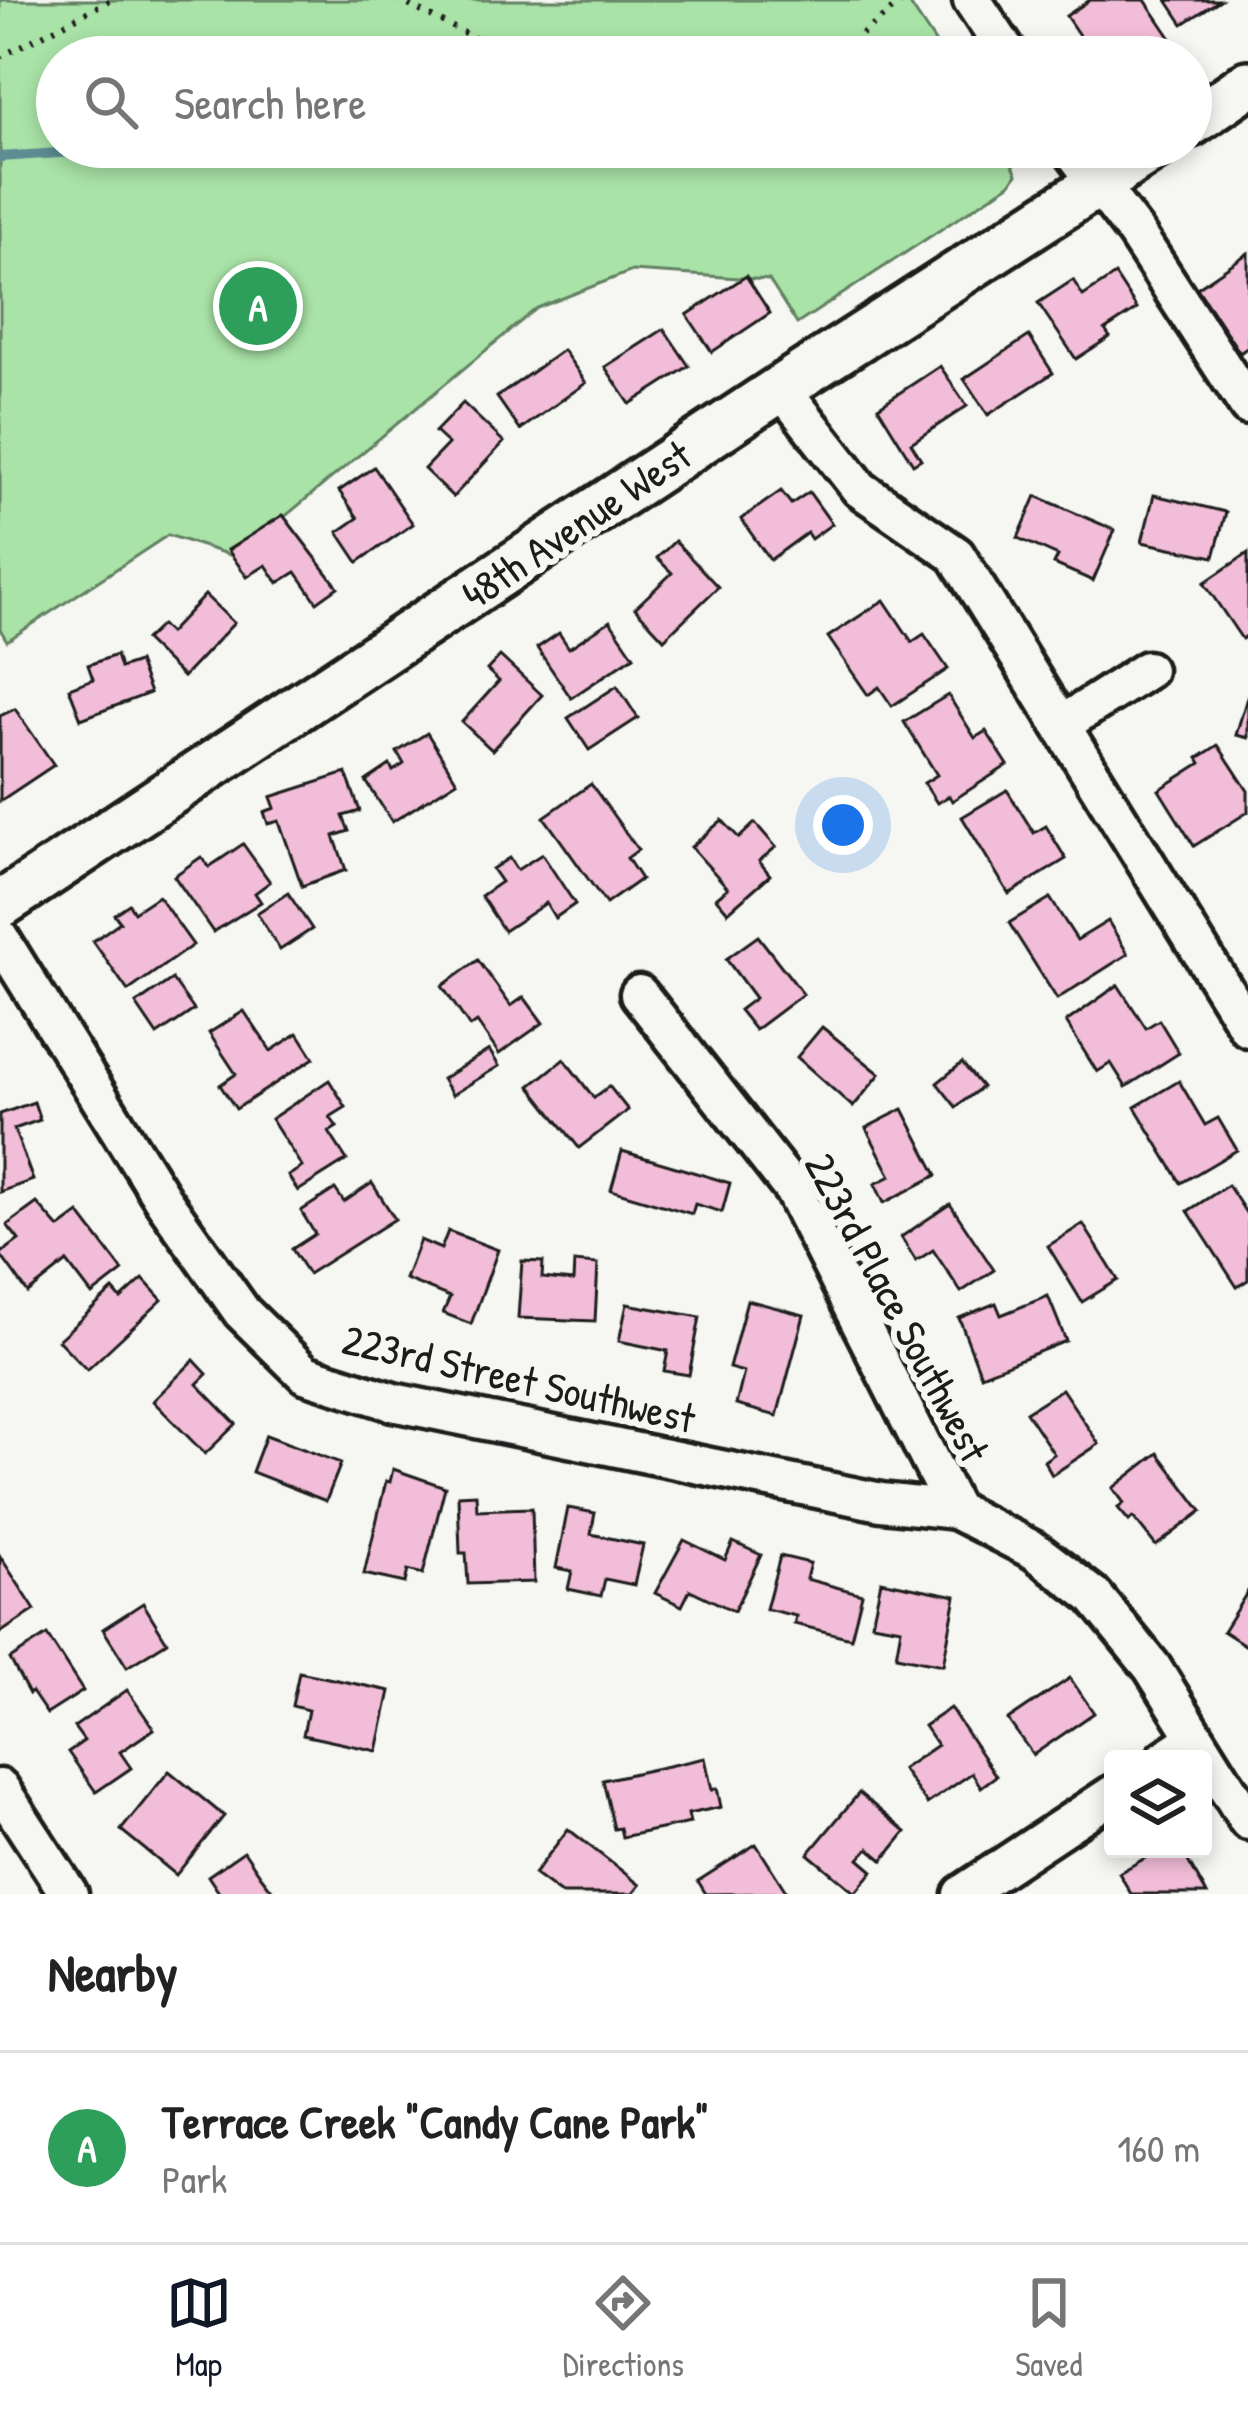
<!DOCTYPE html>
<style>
:root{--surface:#fff;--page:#f6f6f6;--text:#222;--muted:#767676;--line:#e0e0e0;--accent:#111827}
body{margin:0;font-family:"Patrick Hand",sans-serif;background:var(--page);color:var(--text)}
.controls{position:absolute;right:36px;bottom:36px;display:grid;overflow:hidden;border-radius:12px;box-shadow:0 6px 18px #0003}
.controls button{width:108px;height:108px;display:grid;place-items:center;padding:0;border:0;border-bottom:3px solid var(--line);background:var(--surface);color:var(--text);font:60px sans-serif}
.you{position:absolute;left:843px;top:825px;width:42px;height:42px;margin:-30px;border:9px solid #fff;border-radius:50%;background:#1a73e8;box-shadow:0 0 0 18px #1a73e833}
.badge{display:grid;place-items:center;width:78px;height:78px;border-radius:50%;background:var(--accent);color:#fff;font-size:39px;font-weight:700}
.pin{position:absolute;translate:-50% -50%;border:6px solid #fff;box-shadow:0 3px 12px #0006}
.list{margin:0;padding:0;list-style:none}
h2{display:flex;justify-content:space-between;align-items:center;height:156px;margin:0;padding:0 48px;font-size:51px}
h2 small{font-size:39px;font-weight:400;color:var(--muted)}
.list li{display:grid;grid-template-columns:78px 1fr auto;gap:36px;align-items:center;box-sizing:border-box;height:192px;padding:0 48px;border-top:3px solid var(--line)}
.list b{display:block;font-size:45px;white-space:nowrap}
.list p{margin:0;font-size:39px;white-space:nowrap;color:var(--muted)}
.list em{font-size:39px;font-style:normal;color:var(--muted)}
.icon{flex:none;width:66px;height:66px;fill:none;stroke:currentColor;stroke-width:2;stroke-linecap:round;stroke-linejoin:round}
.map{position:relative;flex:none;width:1248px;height:1894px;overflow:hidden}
.search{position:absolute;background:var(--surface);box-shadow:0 6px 18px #0003;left:36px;right:36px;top:36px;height:132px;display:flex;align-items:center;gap:30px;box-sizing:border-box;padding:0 42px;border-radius:66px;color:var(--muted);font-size:45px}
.sheet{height:348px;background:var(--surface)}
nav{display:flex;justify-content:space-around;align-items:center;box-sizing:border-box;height:168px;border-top:3px solid var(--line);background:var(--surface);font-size:33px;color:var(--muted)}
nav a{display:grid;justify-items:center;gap:6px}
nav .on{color:var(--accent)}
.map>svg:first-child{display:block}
.green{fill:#a9e3a7;stroke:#628062;stroke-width:3}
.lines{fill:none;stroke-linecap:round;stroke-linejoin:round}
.stream{stroke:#5d8d93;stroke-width:10}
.building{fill:#f2bdd8;stroke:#1c1c1c;stroke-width:3}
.minor-casing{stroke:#1c1c1c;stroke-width:45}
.major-casing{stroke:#1c1c1c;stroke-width:54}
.path{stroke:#1c1c1c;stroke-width:6;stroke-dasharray:3 9;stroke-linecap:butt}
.minor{stroke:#f6f6f2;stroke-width:36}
.major{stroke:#f6f6f2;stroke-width:45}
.labels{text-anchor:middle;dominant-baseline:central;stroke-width:12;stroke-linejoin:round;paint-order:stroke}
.street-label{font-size:42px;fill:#1c1c1c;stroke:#f6f6f2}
</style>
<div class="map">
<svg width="1248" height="1894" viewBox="0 0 1248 1894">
<rect width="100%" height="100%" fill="#f6f6f2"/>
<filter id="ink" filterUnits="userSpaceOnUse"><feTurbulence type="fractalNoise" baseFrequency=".00833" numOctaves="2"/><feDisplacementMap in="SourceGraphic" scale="24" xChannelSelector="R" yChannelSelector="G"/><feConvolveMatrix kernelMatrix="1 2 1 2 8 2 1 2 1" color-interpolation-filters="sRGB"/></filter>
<g filter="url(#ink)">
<path class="green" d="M0,0H907L945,57H57V147H1005L1017,174L1010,184L797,324L769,280L632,271L537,308L236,557L168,535L7,641L0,629Z"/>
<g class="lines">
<g class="stream">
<path d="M903,57L915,49"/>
<path d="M0,157L147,147"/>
</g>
</g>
<g class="building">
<path d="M1090,0H1145L1170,37L1141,57H1122L1112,43L1093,56L1066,16Z"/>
<path d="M1167,0H1220L1183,24Z"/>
<path d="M1248,253V347L1240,353L1197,288Z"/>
<path d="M1115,275L1137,309L1105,330L1110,337L1076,359L1038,303L1073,280L1083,296Z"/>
<path d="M746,276L770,313L712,352L687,315Z"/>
<path d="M664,329L689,366L630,404L605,367Z"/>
<path d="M1029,336L1053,373L988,415L964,379Z"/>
<path d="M563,350L586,383L520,430L497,397Z"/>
<path d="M940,366L967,406L911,443L921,459L913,464L878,407Z"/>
<path d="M463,403L504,442L453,497L424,469L448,444L435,432Z"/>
<path d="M374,467L413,524L358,562L338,532L358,518L339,491Z"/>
<path d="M781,491L791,504L809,492L832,524L811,539L807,533L770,560L741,519Z"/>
<path d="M1154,495L1226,512L1214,557L1142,542Z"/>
<path d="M1036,496L1115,530L1093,581L1054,564L1058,556L1018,538Z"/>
<path d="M283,515L338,587L317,602L296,572L278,583L266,565L247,577L228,550Z"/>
<path d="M675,541L718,587L664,639L635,608L672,573L657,558Z"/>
<path d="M1248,553V635L1242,639L1204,583Z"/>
<path d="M205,595L234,623L183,677L145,640L161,625L169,633Z"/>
<path d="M884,600L912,642L924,634L948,669L892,706L879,687L868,695L828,637Z"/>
<path d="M610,621L634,656L571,698L537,648L559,633L569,648Z"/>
<path d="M116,655L120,668L138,662L150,693L81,719L69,688L93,679L88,665Z"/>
<path d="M500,656L542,695L492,750L462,722L499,681L487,670Z"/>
<path d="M617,686L638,718L589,750L568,718Z"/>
<path d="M1248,694V738L1236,735Z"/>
<path d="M948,695L975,738L986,731L1008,765L952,801L949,796L937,803L924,783L937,775L904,722Z"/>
<path d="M15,709L54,765L0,801V716Z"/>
<path d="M427,733L457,781L392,822L366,781L390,765L393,771L404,764L397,752Z"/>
<path d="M1218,745L1248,791V812L1194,846L1159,790L1201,763L1198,758Z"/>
<path d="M346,773L360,811L343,816L349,831L334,836L346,870L302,886L279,821L268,824L264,812L275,808L271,797Z"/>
<path d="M591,784L638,850L627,858L641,879L606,904L544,817Z"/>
<path d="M1007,790L1034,833L1046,826L1066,859L1009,894L962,817Z"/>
<path d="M722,820L739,838L755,823L776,847L759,861L770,875L728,912L716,898L728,888L691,847Z"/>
<path d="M243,844L270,882L255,893L261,902L213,932L174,876L201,857L209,867Z"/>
<path d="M542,854L575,904L555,918L546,903L504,931L481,896L501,882L492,869L509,858L517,870Z"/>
<path d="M288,893L312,929L280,950L257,913Z"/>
<path d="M158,896L193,945L128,991L93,941L120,922L114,914L129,904L134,912Z"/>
<path d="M1050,898L1077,940L1108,921L1128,954L1057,999L1009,923Z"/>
<path d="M758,936L803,994L755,1030L739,1010L755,998L726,959Z"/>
<path d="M478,960L511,1006L524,997L543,1023L499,1054L477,1022L470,1027L442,986Z"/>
<path d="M172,979L194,1010L157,1035L136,1004Z"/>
<path d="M1118,985L1146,1028L1159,1020L1179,1053L1126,1087L1111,1063L1097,1072L1066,1022Z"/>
<path d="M244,1011L271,1051L298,1033L314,1058L236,1109L220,1085L236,1074L209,1033Z"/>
<path d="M822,1027L880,1074L853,1107L797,1057Z"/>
<path d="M489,1050L499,1066L452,1095L442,1079Z"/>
<path d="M564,1059L594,1098L609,1086L628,1110L579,1148L530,1086Z"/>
<path d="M962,1063L982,1087L956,1107L937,1083Z"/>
<path d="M329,1080L346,1107L330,1117L337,1127L329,1132L347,1160L298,1191L288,1176L302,1167L271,1119Z"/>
<path d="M1179,1081L1205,1125L1218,1118L1237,1150L1181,1183L1135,1107Z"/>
<path d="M34,1102L40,1120L14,1129L33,1180L0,1192V1114Z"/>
<path d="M903,1109L937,1175L884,1203L875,1184L891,1176L866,1128Z"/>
<path d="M622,1151L730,1183L722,1212L695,1204L692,1214L611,1190Z"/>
<path d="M372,1183L395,1219L308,1274L292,1249L315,1234L301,1211L335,1189L344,1202Z"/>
<path d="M1228,1185L1248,1216V1280L1237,1287L1188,1211Z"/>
<path d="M37,1203L59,1228L79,1213L123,1271L92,1295L67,1262L28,1293L0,1254L19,1240L7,1225Z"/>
<path d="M950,1204L994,1270L961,1292L933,1250L916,1261L901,1237Z"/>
<path d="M1083,1224L1118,1280L1082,1302L1048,1246Z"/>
<path d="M448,1231L498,1250L471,1324L443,1313L450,1297L405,1279L420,1240L441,1249Z"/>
<path d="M522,1261L543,1262L542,1278L573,1281L574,1262L598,1264L595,1321L518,1318Z"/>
<path d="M143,1279L162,1300L87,1370L58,1340L113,1290L121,1299Z"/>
<path d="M1048,1296L1066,1341L981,1375L959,1318L996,1303L1001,1315Z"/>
<path d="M747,1300L804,1315L777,1416L736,1405L744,1372L729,1368Z"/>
<path d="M627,1304L700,1317L689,1375L664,1371L668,1351L619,1341Z"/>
<path d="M194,1360L207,1374L197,1384L236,1424L205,1454L153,1401Z"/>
<path d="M1062,1389L1099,1444L1052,1475L1044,1461L1054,1454L1026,1412Z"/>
<path d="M266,1435L341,1463L326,1501L252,1472Z"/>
<path d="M1158,1453L1202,1511L1156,1546L1133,1517L1129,1521L1118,1508L1124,1503L1113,1488Z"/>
<path d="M393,1469L445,1487L423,1574L408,1570L405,1583L364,1574L386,1481L390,1482Z"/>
<path d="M476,1494L477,1510L532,1508L534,1582L468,1584L466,1553H460L458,1495Z"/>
<path d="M568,1508L595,1513L591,1534L643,1545L634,1585L605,1579L601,1596L568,1589L572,1571L556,1568Z"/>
<path d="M684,1540L725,1560L733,1542L761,1555L734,1611L690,1590L682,1606L655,1593Z"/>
<path d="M0,1556L35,1610L0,1633Z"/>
<path d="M780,1556L810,1563L806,1579L862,1594L851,1638L794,1624L796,1616L766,1609Z"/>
<path d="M881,1581L956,1596L943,1665L896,1656L901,1628L872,1623Z"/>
<path d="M1248,1591V1647L1223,1631Z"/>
<path d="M143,1603L167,1642L127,1667L103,1629Z"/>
<path d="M47,1635L83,1691L47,1714L32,1692L29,1694L10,1659Z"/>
<path d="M299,1672L390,1691L377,1751L303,1735L308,1710L292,1706Z"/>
<path d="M1070,1678L1094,1713L1033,1755L1008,1720Z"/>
<path d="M127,1690L154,1729L120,1752L131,1768L96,1792L68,1752L84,1741L74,1727Z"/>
<path d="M950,1708L996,1776L981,1787L972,1773L927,1804L902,1769L937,1745L924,1726Z"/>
<path d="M705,1758L712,1790L717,1788L721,1807L688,1814L690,1823L622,1837L620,1828L614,1829L603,1780Z"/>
<path d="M169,1771L224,1816L176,1875L121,1830Z"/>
<path d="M859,1793L906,1832L883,1860L869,1848L859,1859L873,1871L855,1893L808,1854Z"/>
<path d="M568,1829L640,1885L633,1894H561L534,1874Z"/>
<path d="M756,1844L787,1893L706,1894L698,1881Z"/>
<path d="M1161,1849H1181L1207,1894H1131L1119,1873Z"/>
<path d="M244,1851L261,1876L275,1894H220L208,1876Z"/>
</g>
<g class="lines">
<g class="minor-casing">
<g id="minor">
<path d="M972,0L1010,57"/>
<path d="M1070,147L1135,232L1248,406"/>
<path d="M781,388L860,489L956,555L1248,1028"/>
<path d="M1061,725L1147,670"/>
<path d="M0,938L163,1200L242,1312L305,1374L393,1402L881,1502L955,1510"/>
<path d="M639,994L793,1190L955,1510L1035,1551L1094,1596L1152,1667L1248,1821"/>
<path d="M1165,1759L1195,1739"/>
<path d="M0,1788L69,1894"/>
<path d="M962,1894L1113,1794"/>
</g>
</g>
<g class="major-casing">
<g id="major">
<path d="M1191,123L1248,84"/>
<path d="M0,905L781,388L1155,147"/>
</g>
</g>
<g class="path">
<path d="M398,0L513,57"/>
<path d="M0,57L110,0"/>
<path d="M834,57L904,0"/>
</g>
<use href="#minor" class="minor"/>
<use href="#major" class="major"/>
</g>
</g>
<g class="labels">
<g class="street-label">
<text transform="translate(576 524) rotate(-34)">48th Avenue West</text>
<text transform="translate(898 1307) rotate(62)">223rd Place Southwest</text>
<text transform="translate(519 1378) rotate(13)">223rd Street Southwest</text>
</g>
</g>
</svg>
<div class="controls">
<button><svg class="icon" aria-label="layers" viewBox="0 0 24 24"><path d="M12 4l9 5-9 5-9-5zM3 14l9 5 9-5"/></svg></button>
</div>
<div class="you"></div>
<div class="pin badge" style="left:258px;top:306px;background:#2e9e5b">A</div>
<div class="search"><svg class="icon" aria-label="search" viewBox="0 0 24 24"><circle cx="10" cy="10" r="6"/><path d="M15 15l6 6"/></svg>Search here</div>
</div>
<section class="sheet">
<h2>Nearby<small></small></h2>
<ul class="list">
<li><span class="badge" style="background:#2e9e5b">A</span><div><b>Terrace Creek &quot;Candy Cane Park&quot;</b><p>Park</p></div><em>160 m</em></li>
</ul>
</section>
<nav>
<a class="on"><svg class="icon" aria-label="map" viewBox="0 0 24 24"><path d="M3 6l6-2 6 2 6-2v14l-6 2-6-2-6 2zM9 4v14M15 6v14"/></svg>Map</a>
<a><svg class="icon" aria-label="directions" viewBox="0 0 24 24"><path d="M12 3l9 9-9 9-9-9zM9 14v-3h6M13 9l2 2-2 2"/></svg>Directions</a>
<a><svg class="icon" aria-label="saved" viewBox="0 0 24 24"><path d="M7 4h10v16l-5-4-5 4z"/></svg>Saved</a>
</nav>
